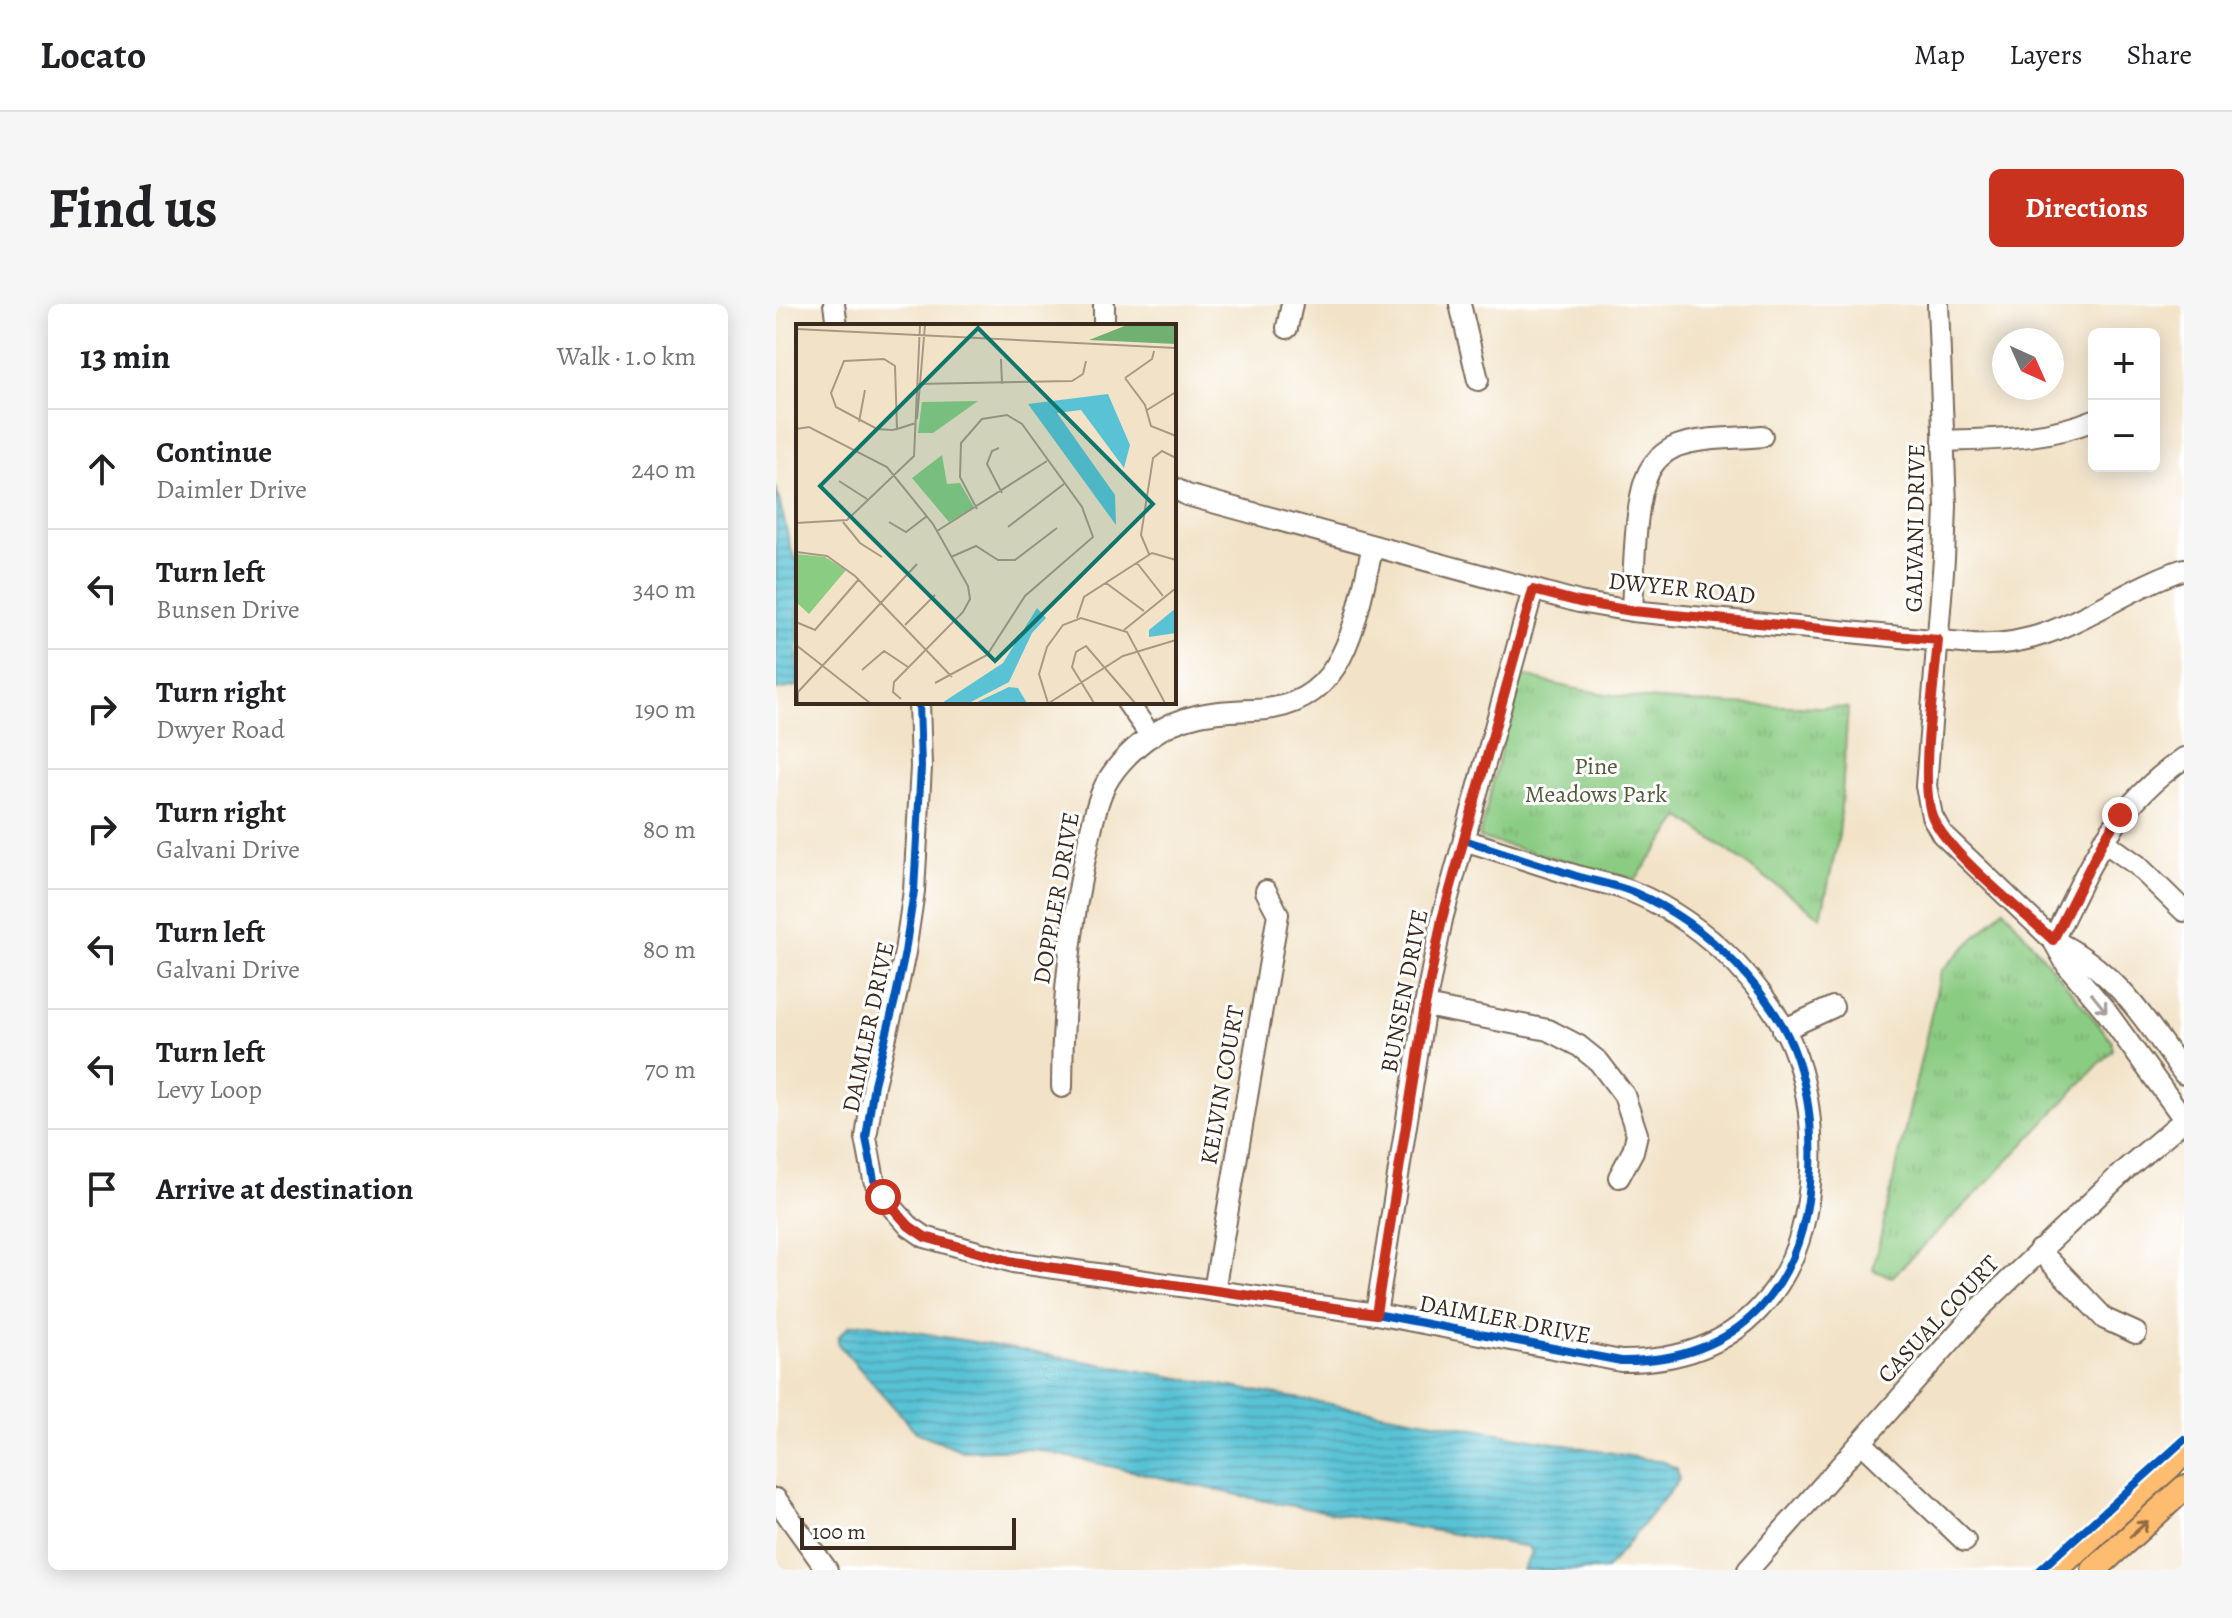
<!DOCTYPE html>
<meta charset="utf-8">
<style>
:root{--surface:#fff;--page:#f6f6f6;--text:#202124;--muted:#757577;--line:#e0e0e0;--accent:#c8321e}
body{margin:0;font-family:Alegreya,serif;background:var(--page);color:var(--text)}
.controls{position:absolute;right:24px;top:24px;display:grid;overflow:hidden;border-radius:12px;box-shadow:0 4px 20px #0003}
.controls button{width:72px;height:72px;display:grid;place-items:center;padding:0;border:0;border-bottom:2px solid var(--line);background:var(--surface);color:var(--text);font:40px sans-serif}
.compass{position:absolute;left:1216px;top:24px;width:72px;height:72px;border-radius:50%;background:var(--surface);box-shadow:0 4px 20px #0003;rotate:135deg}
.scale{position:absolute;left:24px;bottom:20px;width:216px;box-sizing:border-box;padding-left:8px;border:4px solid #3b2a1e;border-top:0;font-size:22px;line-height:28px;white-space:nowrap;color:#3b2a1e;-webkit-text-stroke:6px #fff;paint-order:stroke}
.stop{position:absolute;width:24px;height:24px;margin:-18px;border:6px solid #c8321e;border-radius:50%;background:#fff}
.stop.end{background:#c8321e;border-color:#fff;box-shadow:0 2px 8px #0008}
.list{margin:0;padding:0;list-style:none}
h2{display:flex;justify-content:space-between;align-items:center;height:104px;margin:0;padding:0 32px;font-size:34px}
h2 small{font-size:26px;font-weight:400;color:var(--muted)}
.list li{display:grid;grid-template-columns:52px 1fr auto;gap:24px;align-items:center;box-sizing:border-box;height:120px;padding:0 32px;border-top:2px solid var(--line)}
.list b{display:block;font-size:30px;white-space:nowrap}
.list p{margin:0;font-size:26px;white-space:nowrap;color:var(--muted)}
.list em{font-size:26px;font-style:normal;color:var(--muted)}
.icon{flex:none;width:44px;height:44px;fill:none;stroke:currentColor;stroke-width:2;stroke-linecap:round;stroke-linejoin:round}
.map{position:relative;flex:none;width:1408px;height:1266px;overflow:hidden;border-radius:12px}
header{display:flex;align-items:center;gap:48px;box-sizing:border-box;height:112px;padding:0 40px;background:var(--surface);border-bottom:2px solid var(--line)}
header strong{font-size:38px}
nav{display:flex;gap:44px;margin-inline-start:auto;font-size:28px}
.intro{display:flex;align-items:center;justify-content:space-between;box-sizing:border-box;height:192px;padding:0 48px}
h1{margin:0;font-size:56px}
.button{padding:20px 36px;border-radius:12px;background:var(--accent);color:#fff;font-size:28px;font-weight:700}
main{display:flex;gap:48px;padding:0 48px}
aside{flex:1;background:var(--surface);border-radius:12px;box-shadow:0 4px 20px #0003}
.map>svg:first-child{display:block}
.park{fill:url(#park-tufts);stroke:#637b50;stroke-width:2}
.water{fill:url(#water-rules);stroke:#4a767a;stroke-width:2}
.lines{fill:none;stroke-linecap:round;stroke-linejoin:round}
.minor-casing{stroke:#7b6b5a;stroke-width:24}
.major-casing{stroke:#7b6b5a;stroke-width:28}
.minor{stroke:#fff;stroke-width:20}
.major{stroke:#fdbc6f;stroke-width:24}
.cycleway-casing{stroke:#fff;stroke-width:13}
.cycleway{stroke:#0057b8;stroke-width:8}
.oneway{stroke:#a79f9a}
.oneway2{stroke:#926c42}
.route{stroke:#c8321e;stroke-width:10}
.labels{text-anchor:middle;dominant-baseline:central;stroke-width:6;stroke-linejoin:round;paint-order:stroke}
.street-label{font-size:24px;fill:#3b2a1e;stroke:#fff}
.park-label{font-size:24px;fill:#535b3c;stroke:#fff}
.inset-road{fill:none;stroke:#a99984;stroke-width:2}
.view{fill:#0f766e;fill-opacity:0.15;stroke:#0f766e;stroke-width:4}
.inset-edge{fill:none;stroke:#3b2a1e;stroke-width:4}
</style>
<header>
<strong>Locato</strong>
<nav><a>Map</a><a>Layers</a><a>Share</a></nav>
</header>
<div class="intro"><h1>Find us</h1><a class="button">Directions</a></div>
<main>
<aside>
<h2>13 min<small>Walk · 1.0 km</small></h2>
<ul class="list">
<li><svg class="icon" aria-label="ahead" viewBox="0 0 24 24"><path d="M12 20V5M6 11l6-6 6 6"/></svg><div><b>Continue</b><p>Daimler Drive</p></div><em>240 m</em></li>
<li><svg class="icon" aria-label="left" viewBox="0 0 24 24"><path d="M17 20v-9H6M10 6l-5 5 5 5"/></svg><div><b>Turn left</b><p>Bunsen Drive</p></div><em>340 m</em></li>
<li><svg class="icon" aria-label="right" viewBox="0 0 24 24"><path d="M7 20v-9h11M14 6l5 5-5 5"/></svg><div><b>Turn right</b><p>Dwyer Road</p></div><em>190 m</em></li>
<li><svg class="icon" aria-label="right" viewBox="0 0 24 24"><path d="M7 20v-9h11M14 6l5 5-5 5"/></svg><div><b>Turn right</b><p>Galvani Drive</p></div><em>80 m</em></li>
<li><svg class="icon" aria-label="left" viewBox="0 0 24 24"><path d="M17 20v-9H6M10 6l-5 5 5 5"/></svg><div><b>Turn left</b><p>Galvani Drive</p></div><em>80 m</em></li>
<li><svg class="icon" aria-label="left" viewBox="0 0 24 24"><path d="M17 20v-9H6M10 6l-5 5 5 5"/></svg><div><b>Turn left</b><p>Levy Loop</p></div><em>70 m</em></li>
<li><svg class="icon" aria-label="arrive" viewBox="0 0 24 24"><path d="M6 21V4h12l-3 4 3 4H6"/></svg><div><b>Arrive at destination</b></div></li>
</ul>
</aside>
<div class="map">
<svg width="1408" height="1266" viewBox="0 0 1408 1266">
<defs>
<pattern id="park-tufts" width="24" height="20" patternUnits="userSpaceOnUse" patternTransform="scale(2)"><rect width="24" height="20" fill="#8bcc83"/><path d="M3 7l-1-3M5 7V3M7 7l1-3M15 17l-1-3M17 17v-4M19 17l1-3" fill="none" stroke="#79af71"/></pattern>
<pattern id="water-rules" width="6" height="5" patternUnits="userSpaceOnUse" patternTransform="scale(2)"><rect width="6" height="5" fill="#59c2d5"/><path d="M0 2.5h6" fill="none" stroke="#4b9eac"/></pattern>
</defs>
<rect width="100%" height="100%" fill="#fff"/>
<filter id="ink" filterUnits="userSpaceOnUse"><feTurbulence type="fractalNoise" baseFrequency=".0125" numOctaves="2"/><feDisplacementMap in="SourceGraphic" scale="16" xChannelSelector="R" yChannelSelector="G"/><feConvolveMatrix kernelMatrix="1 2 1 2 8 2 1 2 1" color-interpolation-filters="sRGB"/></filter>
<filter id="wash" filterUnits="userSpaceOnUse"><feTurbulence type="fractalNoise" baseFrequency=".006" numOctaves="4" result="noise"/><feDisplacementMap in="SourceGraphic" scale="32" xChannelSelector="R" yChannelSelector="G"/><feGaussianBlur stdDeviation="1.8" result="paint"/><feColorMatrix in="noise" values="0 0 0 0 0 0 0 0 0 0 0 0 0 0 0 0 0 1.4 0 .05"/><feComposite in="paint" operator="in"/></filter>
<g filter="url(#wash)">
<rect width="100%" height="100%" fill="#f2e3c8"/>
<g class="park">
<path d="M744,370C844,404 967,399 1072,404L1063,531L1045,613L905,513L859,576L703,534Z"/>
<path d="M1228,605L1336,737V746L1213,877L1116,973L1097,966L1165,667Z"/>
</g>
<g class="water">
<path d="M0,183L15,245L22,258V382L0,386Z"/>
<path d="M88,1019L888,1158L901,1165L903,1176L830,1266H746L756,1249L752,1243L489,1197L258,1145L187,1147L140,1128L62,1040V1033L73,1022Z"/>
</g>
</g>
<g filter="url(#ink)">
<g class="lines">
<g class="minor-casing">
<g id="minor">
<path d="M58,0L61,22"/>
<path d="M684,0L702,76"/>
<path d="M1162,0L1170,202L1168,255L1150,482L1156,512L1166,530L1277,636C1340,667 1369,715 1408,770"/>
<path d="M328,22V0"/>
<path d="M511,24L516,0"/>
<path d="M1167,137C1218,135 1269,136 1318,116"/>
<path d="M398,184L411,191L803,298L856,307L1197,340C1281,345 1332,291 1408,265"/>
<path d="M856,307C858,272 858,202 871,172C876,159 887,148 901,142C926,133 959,135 986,132"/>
<path d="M143,398L145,463L138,587L129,648L119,696L98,780L90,834L98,876L107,893L133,922L149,933L237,958L600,1010L845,1057C965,1058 1029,982 1035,866C1037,824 1032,781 1016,741C1004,712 982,684 961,661C932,631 895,604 857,588C840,581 822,578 804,573C765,561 727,548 688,536"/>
<path d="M351,398L375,432"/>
<path d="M1327,537L1361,561L1408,607"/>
<path d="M1277,636C1316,558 1334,506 1408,454"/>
<path d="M1277,636L1291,661L1329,706L1408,815"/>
<path d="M649,702L772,726L803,742L823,758L848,791L861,830L857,847L843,873"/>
<path d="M1007,726L1057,703"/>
<path d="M286,783C286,707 293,633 308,559C313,536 317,510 326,488C335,466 355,446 373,433C405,410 439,407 477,406C573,404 579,314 597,242"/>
<path d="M1263,946L1329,1015L1360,1029"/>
<path d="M438,987L502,610L490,587"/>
<path d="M600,1010L649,702L666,615L757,286"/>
<path d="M1086,1139L1189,1237"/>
<path d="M0,1195L51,1266"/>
<path d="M972,1266L1203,1005L1350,865L1408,816"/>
</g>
</g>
<g class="major-casing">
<g id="major">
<path d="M1279,1266L1408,1149"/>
<path d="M1318,1266L1408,1184"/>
</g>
</g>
<use href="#minor" class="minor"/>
<use href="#major" class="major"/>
<g class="cycleway-casing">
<g id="cycleway">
<path d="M143,398L145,463L138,587L129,648L119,696L98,780L90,834L98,876L107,893L133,922L149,933L237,958L600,1010L845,1057C965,1058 1029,982 1035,866C1037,824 1032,781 1016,741C1004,712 982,684 961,661C932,631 895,604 857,588C840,581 822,578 804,573C765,561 727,548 688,536"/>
<path d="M1264,1266L1408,1136"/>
</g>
</g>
<use href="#cycleway" class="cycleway"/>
</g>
<defs><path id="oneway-shaft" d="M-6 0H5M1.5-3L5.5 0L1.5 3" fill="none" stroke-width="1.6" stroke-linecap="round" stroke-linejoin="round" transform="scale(2)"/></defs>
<use class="oneway" href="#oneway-shaft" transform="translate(1323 699) rotate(51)"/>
<use class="oneway2" href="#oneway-shaft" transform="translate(1363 1225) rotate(-42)"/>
</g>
<g class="lines" filter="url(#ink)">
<path class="route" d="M107,893L133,922L149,933L237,958L600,1010L649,702L666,615L757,286L803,298L856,307L1162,336C1159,376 1142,481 1157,514C1173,550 1246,607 1277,636L1327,537L1344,511"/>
</g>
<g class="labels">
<g class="street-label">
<text transform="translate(1139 224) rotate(-89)">GALVANI DRIVE</text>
<text transform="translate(906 284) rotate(6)">DWYER ROAD</text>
<text transform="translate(280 594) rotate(-80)">DOPPLER DRIVE</text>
<text transform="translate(628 687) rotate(-79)">BUNSEN DRIVE</text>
<text transform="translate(92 723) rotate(-78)">DAIMLER DRIVE</text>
<text transform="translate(446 781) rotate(-80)">KELVIN COURT</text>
<text transform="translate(729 1015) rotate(11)">DAIMLER DRIVE</text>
<text transform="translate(1162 1015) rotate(-47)">CASUAL COURT</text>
</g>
<g class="park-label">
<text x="820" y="462">Pine<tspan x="820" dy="28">Meadows Park</tspan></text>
</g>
</g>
<g transform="translate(20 20)">
<rect width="380" height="380" fill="#f2e3c8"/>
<path d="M331,1H380V20L293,16Z" fill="#70b071"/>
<path d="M182,77L137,109H122L126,78ZM146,131L151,160L164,159L178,183L153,198L116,154ZM0,230L29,233L50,246L13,290L0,278Z" fill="#8bcc83"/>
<path d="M312,70L334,121L328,144L285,86L261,89L319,171L320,201L232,80ZM241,284L250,294L236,309L213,358L173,379H146L207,339ZM380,284V309L353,313V306ZM213,363L222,364L231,379H179Z" fill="#59c2d5"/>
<path class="inset-road" d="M0,5L380,24M205,35L206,60M329,54L349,81L355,102L380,112M329,54L356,35L358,27M121,60L276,57L287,50L290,37M351,86L380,68M121,95L129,1M63,98L69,66M0,105L13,103L91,143L137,200L172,262L174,275L167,288L98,358L97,368L105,375M101,105L99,42L88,35L48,37L35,69L40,83L81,105L96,106L101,105L120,99M203,124L196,127L191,140L206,169M43,157L71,175M47,198L64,219L86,233M93,198L110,208L131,192M0,199L51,196L118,132L124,1M212,203L268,160M141,207L251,137M0,228L31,232L59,252L156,353M353,230L345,211L357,134L366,127L380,134M155,233L180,222L202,236H219L261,204M341,239L367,272M310,259L348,287M281,294L288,273L356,229L380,236M0,298L19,306L63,255M109,301L139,271M328,306L380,264M0,321L74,379M66,346L88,327L112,343M139,359L191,331L229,272L297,213L286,183L226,100L211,91L186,95L165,119L164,153L181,185M2,379V368L121,240M252,379L243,350L251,323L267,301L285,294L331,308L369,379M253,379L327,332L380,316M298,379L276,343L280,328L290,322L339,379"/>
<path class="view" d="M182,4L357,180L199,337L24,162Z"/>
<rect width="380" height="380" class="inset-edge"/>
</g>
</svg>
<div class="controls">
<button>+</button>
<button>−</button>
</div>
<svg class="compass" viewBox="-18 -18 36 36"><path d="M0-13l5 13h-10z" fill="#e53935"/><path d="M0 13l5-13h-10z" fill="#757577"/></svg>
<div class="scale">100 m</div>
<div class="stop" style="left:107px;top:893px"></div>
<div class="stop end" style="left:1344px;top:511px"></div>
</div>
</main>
